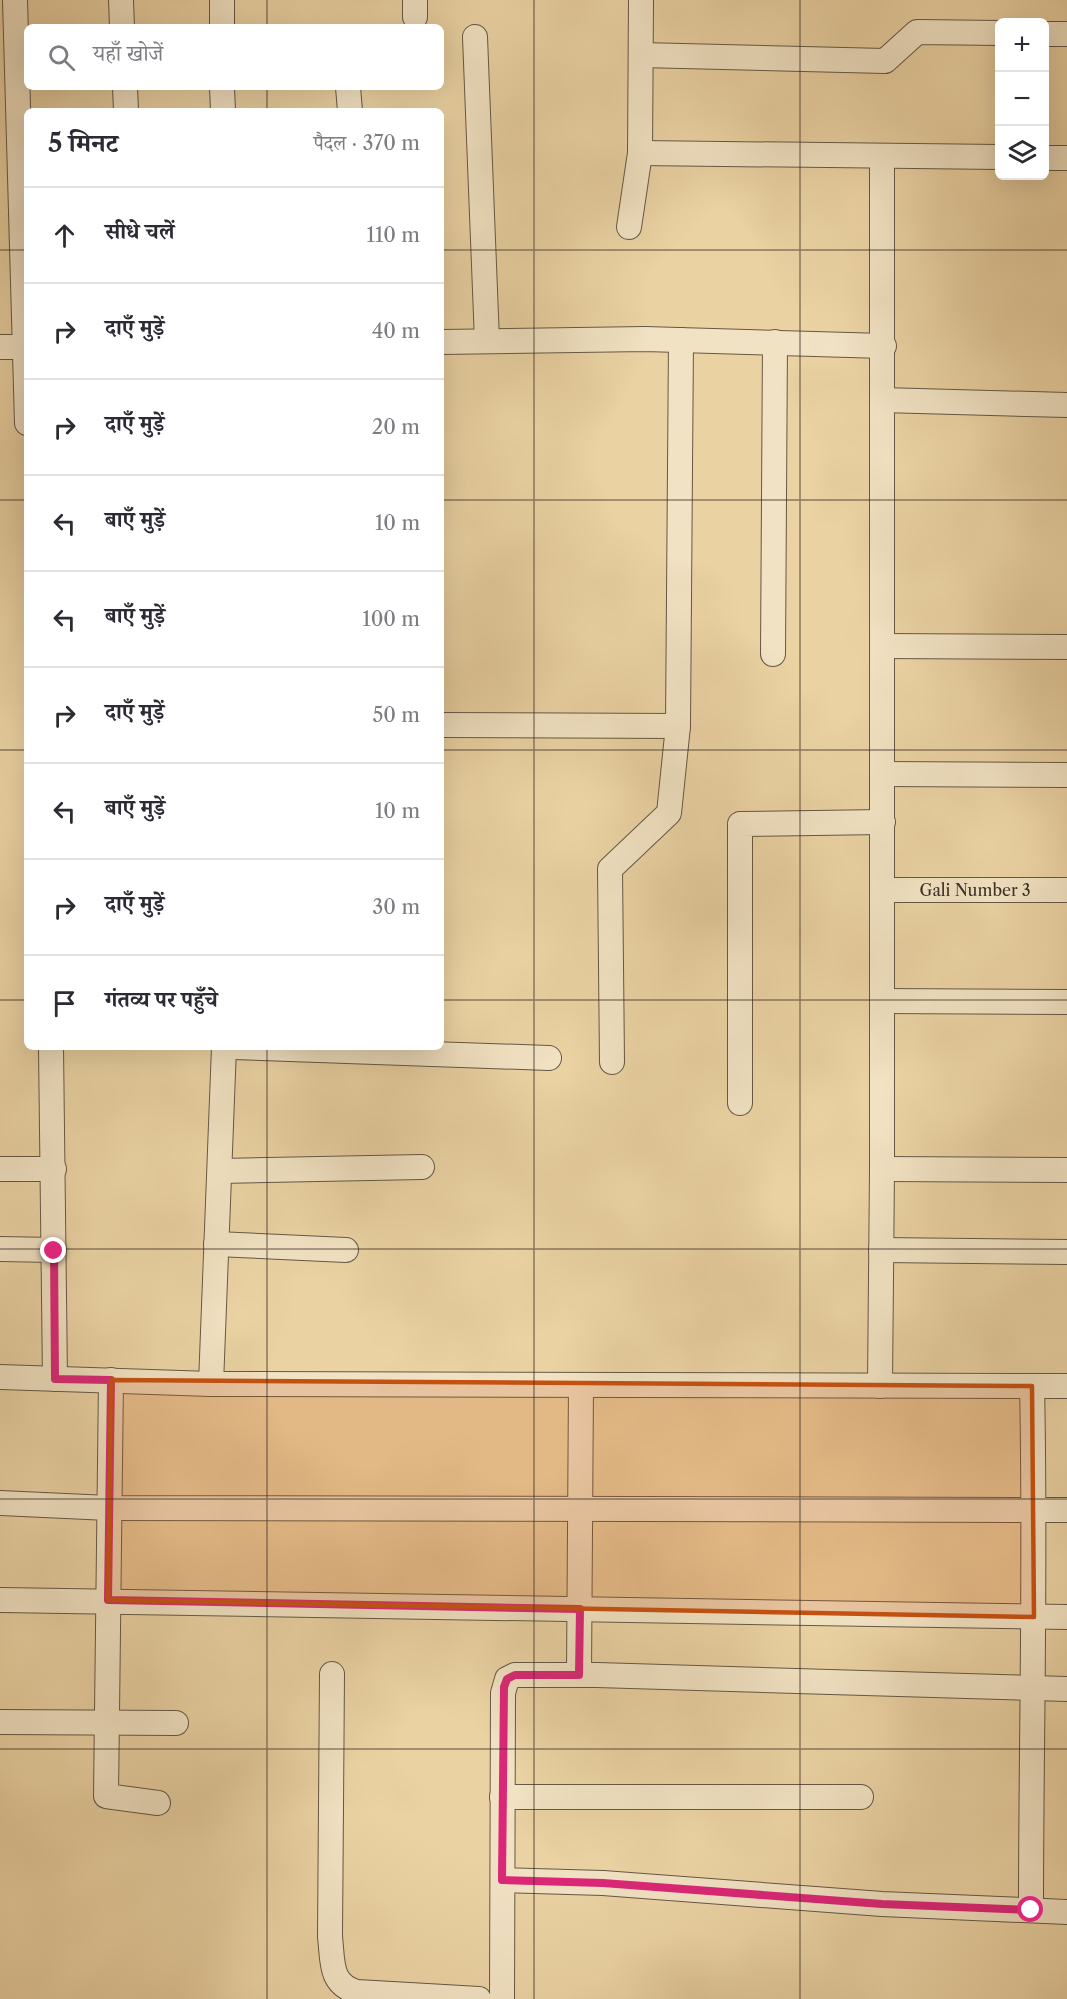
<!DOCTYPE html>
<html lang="hi">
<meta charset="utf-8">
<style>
:root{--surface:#fff;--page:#f7f7f7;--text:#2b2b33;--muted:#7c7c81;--line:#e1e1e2}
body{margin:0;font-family:"Libre Caslon Text","Noto Serif Devanagari",serif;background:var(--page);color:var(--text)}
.controls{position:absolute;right:18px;top:18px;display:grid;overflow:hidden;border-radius:9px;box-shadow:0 6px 24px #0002}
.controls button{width:54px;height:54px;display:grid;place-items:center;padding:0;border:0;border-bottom:2px solid var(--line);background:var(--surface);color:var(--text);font:30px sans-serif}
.stop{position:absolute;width:18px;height:18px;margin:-14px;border:4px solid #db2777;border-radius:50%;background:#fff}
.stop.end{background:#db2777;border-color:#fff;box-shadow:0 2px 6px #0008}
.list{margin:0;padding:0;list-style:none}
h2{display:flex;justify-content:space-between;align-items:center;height:78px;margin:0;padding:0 24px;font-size:26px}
h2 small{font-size:20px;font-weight:400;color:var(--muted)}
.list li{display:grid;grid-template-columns:39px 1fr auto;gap:18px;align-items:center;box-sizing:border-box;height:96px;padding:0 24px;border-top:2px solid var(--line)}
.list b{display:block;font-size:22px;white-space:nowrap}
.list em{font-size:20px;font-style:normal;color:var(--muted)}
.icon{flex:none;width:33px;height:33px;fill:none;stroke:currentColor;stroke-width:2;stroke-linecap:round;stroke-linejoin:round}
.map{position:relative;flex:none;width:1067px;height:1999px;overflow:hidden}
.search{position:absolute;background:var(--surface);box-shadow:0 6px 24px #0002;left:24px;top:24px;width:420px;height:66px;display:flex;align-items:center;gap:15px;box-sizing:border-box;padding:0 21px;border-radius:9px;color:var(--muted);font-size:22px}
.panel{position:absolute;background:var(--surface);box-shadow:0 6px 24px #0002;left:24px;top:108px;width:420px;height:942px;border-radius:9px}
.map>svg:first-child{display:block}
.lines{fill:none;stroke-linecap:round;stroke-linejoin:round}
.street-casing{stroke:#655845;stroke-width:26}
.street{stroke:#f1e2c3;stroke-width:24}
.route{stroke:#db2777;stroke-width:8}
.marked{fill:#c55111;fill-opacity:0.2;stroke:#c55111;stroke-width:4.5;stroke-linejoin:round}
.grid{fill:none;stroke:#392f26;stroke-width:1.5;stroke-opacity:0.55}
.labels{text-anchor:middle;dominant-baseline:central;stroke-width:5;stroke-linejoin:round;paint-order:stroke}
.street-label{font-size:16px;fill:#392f26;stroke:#f1e2c3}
</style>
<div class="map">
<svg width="1067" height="1999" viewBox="0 0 1067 1999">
<rect width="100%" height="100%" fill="#ead2a3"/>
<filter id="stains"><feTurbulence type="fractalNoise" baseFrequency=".00333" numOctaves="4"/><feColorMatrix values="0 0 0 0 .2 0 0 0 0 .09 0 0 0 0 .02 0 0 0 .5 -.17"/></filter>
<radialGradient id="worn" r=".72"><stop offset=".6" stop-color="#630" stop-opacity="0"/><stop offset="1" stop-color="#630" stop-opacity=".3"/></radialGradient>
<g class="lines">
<g class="street-casing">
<g id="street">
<path d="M15,0L27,423"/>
<path d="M121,0L122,27"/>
<path d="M415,17V0"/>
<path d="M222,27V0"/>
<path d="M1044,34H1067"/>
<path d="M475,37L487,341"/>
<path d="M641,55L885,61L917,32L1000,33"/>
<path d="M125,87L126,111"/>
<path d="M222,87L223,111"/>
<path d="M348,87L350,111"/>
<path d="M640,153L1000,157"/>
<path d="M1044,158H1067"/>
<path d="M629,227L640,153L641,0"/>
<path d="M441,342L645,339L884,346"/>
<path d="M0,347H27"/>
<path d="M882,400L1067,405"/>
<path d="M882,646L1067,647"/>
<path d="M773,654L775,342"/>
<path d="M441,725L678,726"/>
<path d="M882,774L1067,775"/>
<path id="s1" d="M882,890H1067"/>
<path d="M882,1001L1067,1002"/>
<path d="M51,1047L55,1379"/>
<path d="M234,1047L549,1058"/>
<path d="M612,1062L610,869L669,813L678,726L681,340"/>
<path d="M740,1103V824L883,822"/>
<path d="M0,1169H54"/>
<path d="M882,1169L1067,1170"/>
<path d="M220,1171L422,1167"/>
<path d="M216,1244L346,1250"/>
<path d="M0,1249L54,1250"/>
<path d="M881,1250L1067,1252"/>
<path d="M0,1377L211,1384L1067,1386"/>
<path d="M111,1380L106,1796L158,1803"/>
<path d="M211,1384L224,1047"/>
<path d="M880,1386L882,1169V156"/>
<path d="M0,1503L109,1508L1067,1510"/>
<path d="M0,1600L1067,1617"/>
<path d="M332,1674L330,1937C333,1961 329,1984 357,1992L479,1999"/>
<path d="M579,1675L581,1385"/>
<path d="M0,1722L176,1723"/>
<path d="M502,1797H861"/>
<path d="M503,1880L603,1883L882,1904L1067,1912"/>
<path d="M1031,1910C1031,1736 1036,1561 1032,1386"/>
<path d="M502,1999L503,1693L507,1679L515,1675H597L1067,1689"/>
</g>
</g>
<use href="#street" class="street"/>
</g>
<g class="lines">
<path class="route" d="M54,1251L55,1379L111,1380L108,1600L580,1609L579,1675H515L507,1679L504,1687L502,1880L603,1883L882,1904L1031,1910"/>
</g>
<path class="marked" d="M111,1380L1032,1386L1034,1617L108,1600Z"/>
<path class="grid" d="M267,0V27M534,0V1999M800,0V1999M267,87V111M0,250H27M441,250H1067M0,500H27M441,500H1067M0,750H27M441,750H1067M0,1000H27M441,1000H1067M267,1047V1999M0,1249H1067M0,1499H1067M0,1749H1067"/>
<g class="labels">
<g class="street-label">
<text stroke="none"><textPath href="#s1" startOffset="93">Gali Number 3</textPath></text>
</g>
</g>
<rect width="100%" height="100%" filter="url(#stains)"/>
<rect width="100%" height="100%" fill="url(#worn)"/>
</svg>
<div class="controls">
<button>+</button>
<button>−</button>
<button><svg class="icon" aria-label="layers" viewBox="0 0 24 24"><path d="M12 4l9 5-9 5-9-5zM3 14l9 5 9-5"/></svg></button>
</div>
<div class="stop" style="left:1031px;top:1910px"></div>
<div class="stop end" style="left:54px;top:1251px"></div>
<div class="search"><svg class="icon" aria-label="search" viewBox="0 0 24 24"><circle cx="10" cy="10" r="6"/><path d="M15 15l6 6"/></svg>यहाँ खोजें</div>
<section class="panel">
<h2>5 मिनट<small>पैदल · 370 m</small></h2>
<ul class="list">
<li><svg class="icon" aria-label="ahead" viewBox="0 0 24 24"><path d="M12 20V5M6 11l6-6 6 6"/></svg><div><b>सीधे चलें</b></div><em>110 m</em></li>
<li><svg class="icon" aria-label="right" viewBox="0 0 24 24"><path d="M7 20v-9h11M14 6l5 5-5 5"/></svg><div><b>दाएँ मुड़ें</b></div><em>40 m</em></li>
<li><svg class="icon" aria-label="right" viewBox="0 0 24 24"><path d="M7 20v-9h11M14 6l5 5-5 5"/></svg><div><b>दाएँ मुड़ें</b></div><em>20 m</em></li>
<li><svg class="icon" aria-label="left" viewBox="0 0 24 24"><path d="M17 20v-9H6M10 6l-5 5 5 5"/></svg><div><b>बाएँ मुड़ें</b></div><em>10 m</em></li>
<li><svg class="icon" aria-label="left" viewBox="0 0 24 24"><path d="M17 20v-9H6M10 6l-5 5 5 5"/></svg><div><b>बाएँ मुड़ें</b></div><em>100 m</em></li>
<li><svg class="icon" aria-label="right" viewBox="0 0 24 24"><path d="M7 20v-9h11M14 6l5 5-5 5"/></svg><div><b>दाएँ मुड़ें</b></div><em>50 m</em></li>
<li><svg class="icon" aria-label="left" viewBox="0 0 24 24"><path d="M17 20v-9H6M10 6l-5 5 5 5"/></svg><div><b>बाएँ मुड़ें</b></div><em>10 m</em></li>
<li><svg class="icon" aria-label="right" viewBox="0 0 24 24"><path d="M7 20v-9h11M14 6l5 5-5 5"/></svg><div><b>दाएँ मुड़ें</b></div><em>30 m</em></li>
<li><svg class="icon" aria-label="arrive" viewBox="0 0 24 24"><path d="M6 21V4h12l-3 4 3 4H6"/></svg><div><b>गंतव्य पर पहुँचे</b></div></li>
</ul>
</section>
</div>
